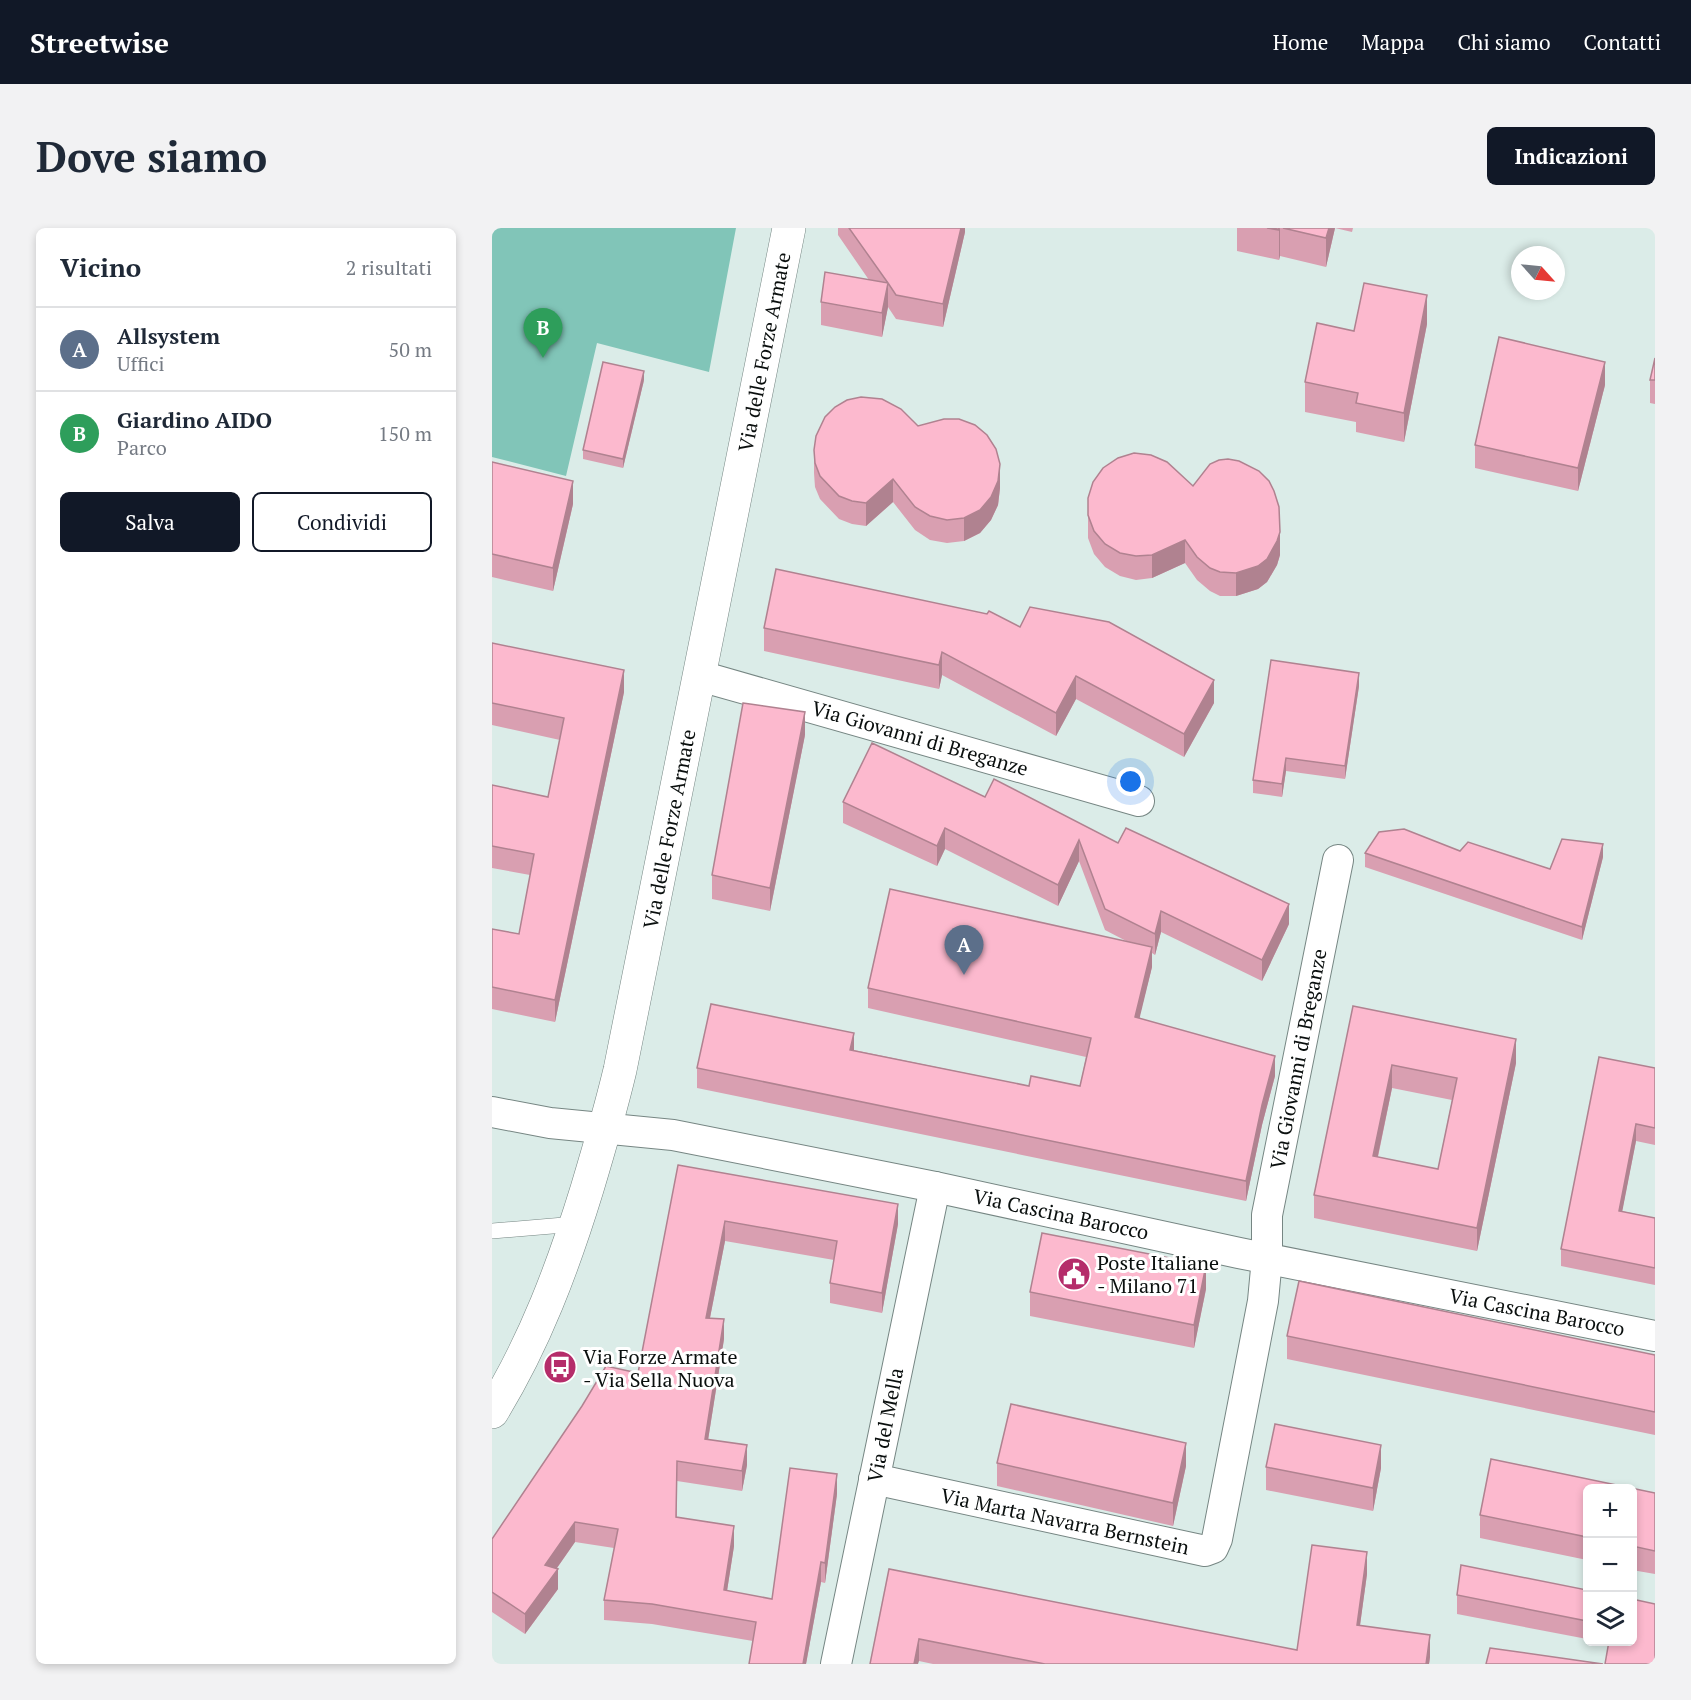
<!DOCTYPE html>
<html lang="it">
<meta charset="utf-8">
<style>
:root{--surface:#fff;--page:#f2f2f3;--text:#1f2937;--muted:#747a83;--line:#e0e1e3;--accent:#111827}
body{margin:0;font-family:"PT Serif",serif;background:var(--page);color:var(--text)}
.controls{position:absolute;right:18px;bottom:18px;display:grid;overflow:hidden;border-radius:9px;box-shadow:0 3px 9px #0003}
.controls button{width:54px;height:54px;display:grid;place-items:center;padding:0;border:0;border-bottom:2px solid var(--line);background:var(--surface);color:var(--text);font:30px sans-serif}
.compass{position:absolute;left:1019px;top:18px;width:54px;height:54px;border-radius:50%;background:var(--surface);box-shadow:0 3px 9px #0003;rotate:117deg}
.you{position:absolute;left:639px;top:554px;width:21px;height:21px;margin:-15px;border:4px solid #fff;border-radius:50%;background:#1a73e8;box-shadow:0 0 0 9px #1a73e833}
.badge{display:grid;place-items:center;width:39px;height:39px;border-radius:50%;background:var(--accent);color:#fff;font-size:20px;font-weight:700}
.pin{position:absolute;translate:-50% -50px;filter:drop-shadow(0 2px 3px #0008)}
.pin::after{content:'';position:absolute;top:32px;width:21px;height:18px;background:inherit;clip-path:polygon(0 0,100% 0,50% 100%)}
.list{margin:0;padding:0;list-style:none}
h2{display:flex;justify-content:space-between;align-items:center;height:78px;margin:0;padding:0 24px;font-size:26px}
h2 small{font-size:20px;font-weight:400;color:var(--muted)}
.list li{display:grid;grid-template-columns:39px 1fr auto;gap:18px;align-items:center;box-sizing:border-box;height:84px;padding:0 24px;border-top:2px solid var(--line)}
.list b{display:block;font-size:22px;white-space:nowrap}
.list p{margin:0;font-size:20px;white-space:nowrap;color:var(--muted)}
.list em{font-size:20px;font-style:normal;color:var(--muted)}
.actions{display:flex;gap:12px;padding:18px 24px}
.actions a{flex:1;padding:14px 0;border:2px solid var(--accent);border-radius:9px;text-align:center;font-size:21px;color:var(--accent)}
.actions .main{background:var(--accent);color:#fff}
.icon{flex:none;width:33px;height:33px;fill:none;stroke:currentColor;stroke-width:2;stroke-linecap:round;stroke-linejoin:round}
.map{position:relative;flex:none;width:1163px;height:1436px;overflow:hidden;border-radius:9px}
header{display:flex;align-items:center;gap:36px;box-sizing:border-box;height:84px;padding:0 30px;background:var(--accent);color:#fff}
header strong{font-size:28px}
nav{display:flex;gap:33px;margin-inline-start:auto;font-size:21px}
.intro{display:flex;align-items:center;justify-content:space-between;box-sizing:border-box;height:144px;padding:0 36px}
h1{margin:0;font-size:42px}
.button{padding:15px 27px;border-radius:9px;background:var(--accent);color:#fff;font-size:21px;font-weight:700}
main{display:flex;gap:36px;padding:0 36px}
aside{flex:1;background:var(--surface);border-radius:9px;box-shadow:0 3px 9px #0003}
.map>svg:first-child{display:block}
.green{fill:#81c5b8}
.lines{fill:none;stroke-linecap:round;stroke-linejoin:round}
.service-casing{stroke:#768683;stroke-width:16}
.minor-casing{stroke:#768683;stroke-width:32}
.tertiary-casing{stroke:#768683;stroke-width:34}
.service{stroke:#fff;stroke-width:15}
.minor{stroke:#fff;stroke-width:30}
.tertiary{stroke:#fff;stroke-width:33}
.wall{fill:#d99fb1;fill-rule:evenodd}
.shaded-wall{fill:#b08290}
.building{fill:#fcb9ce;stroke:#b08290;stroke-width:1.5;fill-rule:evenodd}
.labels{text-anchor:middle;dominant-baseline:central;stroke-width:6;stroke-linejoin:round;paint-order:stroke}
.street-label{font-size:20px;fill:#0a0f0e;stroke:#fff}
.poi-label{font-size:20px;fill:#0a0f0e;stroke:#fff;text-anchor:start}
</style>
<header>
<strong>Streetwise</strong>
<nav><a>Home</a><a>Mappa</a><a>Chi siamo</a><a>Contatti</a></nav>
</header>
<div class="intro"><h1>Dove siamo</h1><a class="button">Indicazioni</a></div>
<main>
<aside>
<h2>Vicino<small>2 risultati</small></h2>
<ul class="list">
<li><span class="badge" style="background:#5c6f8a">A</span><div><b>Allsystem</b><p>Uffici</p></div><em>50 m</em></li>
<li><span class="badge" style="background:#2e9e5b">B</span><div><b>Giardino AIDO</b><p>Parco</p></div><em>150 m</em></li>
</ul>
<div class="actions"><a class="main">Salva</a><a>Condividi</a></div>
</aside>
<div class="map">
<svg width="1163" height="1436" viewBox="0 0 1163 1436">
<rect width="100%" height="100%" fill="#dbece8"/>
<path class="green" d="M0,0H244L217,144L105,115L74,248L0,229Z"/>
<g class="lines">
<g class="service-casing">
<path id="service" d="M0,1003L84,996"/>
</g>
<g class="minor-casing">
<g id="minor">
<path d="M208,448L647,573"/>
<path d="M0,884L58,895L181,907L443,959L747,1025L1163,1108"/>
<path d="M382,1251L713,1323L721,1320L725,1311L771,1073L775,1030V987L846,632"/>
<path d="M344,1436L443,959"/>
</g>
</g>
<g class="tertiary-casing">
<path id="tertiary" d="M0,1184C43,1114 71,1039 95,961C107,921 118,884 128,842L297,0"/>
</g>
<use href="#service" class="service"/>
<use href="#minor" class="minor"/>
<use href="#tertiary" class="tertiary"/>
</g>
<g class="wall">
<path d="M346,0H473V4L451,99L404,91L396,79L390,109L329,97V74L377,52L346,7Z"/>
<path d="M745,0H861L860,4L843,0L834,39L788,28L787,32L745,23Z"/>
<path d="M935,96L912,214L864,204V194L813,184V154L862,103Z"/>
<path d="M1163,130V176L1158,175V152Z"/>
<path d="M152,152L131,240L91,231V222Z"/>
<path d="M1113,157L1086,263L983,240V217Z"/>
<path d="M426,198L508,260L506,277L499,292L488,305L472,313L455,315L438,312L423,302L401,274L374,298L360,296L347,291L328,271L323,259L322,245V222Z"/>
<path d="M0,234L81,276L61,363L0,349Z"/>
<path d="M701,258L788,327L785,337L775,354L766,361L744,368H728L718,363L705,352L693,335L660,350L644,352L628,348L613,339L602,326L596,310V270Z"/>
<path d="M528,399L722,475L692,529L584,471L564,508L450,447L447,461L272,423V400Z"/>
<path d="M0,415L132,464L63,794L0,781V701L27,706L38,647L0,640V557L56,569L68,512L0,497Z"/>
<path d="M867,458L853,551L794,543L790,569L761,565V552Z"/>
<path d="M313,507L278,683L220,671V647Z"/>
<path d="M493,569L626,615L797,696L770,753L669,704L663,727L660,725V739L647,790L783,848L770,897L754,973L205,860V840L362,822L537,858H588L594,829L376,780V760L638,715L613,702L587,633L566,678L453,621L445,638L351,595V574Z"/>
<path d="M968,623L1058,641L1111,629L1090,712L873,639V625Z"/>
<path d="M861,778L1024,835L985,1023L822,990V967ZM900,860L960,872L946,941L886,929Z"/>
<path d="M1163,840V917L1144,913L1130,983L1163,990V1057L1069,1038V1021Z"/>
<path d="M186,937L406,996L390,1085L338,1075V1055L342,1032L233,1013L218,1090L232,1111L216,1212L255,1237L250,1263L185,1253V1289L242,1318L235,1363L280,1371L345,1266L333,1355L329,1354L314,1436H257L261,1413L160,1396L112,1392V1372L122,1320L83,1314L65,1340L66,1361L33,1406L0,1384V1311L146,1145Z"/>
<path d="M714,1061L702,1120L538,1088V1064Z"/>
<path d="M795,1108L1163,1127V1207L795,1131Z"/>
<path d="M999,1231L1163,1265V1346L1140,1342V1260H1095V1332L988,1310V1287Z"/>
<path d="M505,1235L694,1238L681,1298L505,1258Z"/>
<path d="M774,1239L889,1240L881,1283L774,1262Z"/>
<path d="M397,1341L805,1422L875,1346L868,1397L938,1429L937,1436H441L427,1433Z"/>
<path d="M1095,1362V1411L965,1386V1367Z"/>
</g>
<g class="shaded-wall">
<path d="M469,0H473V4L451,99V76Z"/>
<path d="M788,0V28L787,32V2Z"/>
<path d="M837,0H843L834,39V10Z"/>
<path d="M396,55V79L390,109V85Z"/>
<path d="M935,67V96L912,214V185Z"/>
<path d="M1113,134V157L1086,263V240Z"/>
<path d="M152,143V152L131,240V231Z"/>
<path d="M508,236V260L506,277L499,292L488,305L472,313V290Z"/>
<path d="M401,251V274L374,298V275Z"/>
<path d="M81,253V276L61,363V340Z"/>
<path d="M788,304V327L785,337L775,354L766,361L744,368V345Z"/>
<path d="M693,312V335L660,350V327Z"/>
<path d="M450,424V447L447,461V437Z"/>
<path d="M132,442V464L63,794V772Z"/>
<path d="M867,445V458L853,551V538Z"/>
<path d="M584,448V471L564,508V485Z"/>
<path d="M722,452V475L692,529V506Z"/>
<path d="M313,484V507L278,683V660Z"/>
<path d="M794,530V543L790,569V556Z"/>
<path d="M453,600V621L445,638V618Z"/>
<path d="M587,612V633L566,678V657Z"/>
<path d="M1111,616V629L1090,712V699Z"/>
<path d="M797,676V696L770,753V732Z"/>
<path d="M669,683V704L663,727V706Z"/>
<path d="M660,719V739L643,809V789Z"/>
<path d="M362,805V825L358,822Z"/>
<path d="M1024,811V835L985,1023V1000Z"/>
<path d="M783,828V848L770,897L754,973V953L770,877Z"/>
<path d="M900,837V860L881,951V928Z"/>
<path d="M1144,896V913L1127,1000V983Z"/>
<path d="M406,976V996L390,1085V1065Z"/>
<path d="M233,993V1013L214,1110V1090Z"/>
<path d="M714,1037V1061L702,1120V1097Z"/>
<path d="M232,1091V1111L213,1231V1211Z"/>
<path d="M694,1215V1238L681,1298V1275Z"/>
<path d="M255,1217V1237L250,1263V1243Z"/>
<path d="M889,1217V1240L881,1283V1260Z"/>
<path d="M345,1246V1266L333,1355V1335Z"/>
<path d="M83,1294V1314L53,1357V1337Z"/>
<path d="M242,1298V1318L232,1382V1362Z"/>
<path d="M875,1324V1346L865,1419V1397Z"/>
<path d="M329,1334V1354L314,1436H311Z"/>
<path d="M66,1341V1361L33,1406V1386Z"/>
<path d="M938,1407V1429L937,1436H934Z"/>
<path d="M427,1411V1433L426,1436H422Z"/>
</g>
<g class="building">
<path d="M357,0H469L451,76L404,67L396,55L390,85L329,74L333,44L396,55Z"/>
<path d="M775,0H787V2Z"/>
<path d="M791,0H837L834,10Z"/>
<path d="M872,55L935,67L912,185L864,175L866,165L813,154L825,95L862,103Z"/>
<path d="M1007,109L1113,134L1086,240L983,217Z"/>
<path d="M1163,130V152H1158Z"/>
<path d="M111,134L152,143L131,231L91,222Z"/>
<path d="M369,169L390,171L409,181L426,198L452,191H467L483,197L495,207L504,221L508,236L506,253L499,269L488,282L472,290L455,292L438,288L423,279L401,251L374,275L360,273L347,268L328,248L323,235L322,222L324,208L333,189L343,179L355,172Z"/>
<path d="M642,225L659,227L675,234L701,258L718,236L727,232L736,231L747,233L767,243L777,253L782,263L787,279L788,304L785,313L775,331L766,338L744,345L728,344L718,340L705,329L693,312L660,327L644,328L628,325L613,316L602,303L596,287V270L601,254L611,240L626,230Z"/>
<path d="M0,234L81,253L61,340L0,326Z"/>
<path d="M284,341L495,386L497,383L528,399L538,379L617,394L722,452L692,506L584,448L564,485L450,424L447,437L272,400Z"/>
<path d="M0,415L132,442L63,772L0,759V701L27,706L42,626L0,618V557L56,569L72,490L0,475Z"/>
<path d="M779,432L867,445L853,538L794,530L790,556L761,552Z"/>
<path d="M251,475L313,484L278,660L220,647Z"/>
<path d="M380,515L493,569L502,551L626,615L634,600L797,676L770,732L669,683L663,706L613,681L587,612L566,657L453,600L445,618L351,574Z"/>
<path d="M912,601L968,623L976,614L1058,641L1070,611L1111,616L1090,699L873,625L887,604Z"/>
<path d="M398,661L660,719L643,789L783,828L770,877L754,953L205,840L219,776L362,805L358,822L537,858L539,848L588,858L599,810L376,760Z"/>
<path d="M861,778L1024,811L985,1000L822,967ZM900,837L965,850L946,941L881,928Z"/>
<path d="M1107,829L1163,840V900L1144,896L1127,983L1163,990V1040L1069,1021Z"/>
<path d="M186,937L406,976L390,1065L338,1055L345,1013L233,993L214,1090L232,1091L213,1211L255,1217L250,1243L185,1233L184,1289L242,1298L232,1362L280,1371L298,1240L345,1246L333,1335L329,1334L311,1436H257L264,1394L160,1376L112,1372L126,1301L83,1294L53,1337L66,1341L33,1386L0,1364V1311L90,1178L114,1138L146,1145Z"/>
<path d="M550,1005L714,1037L702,1097L538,1064Z"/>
<path d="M807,1053L1163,1127V1184L795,1108Z"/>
<path d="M519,1176L694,1215L681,1275L505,1235Z"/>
<path d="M783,1196L889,1217L881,1260L774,1239Z"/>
<path d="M999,1231L1163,1265V1323L1140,1318V1260H1095V1309L988,1287Z"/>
<path d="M820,1317L875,1324L865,1397L938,1407L934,1436H553L427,1411L422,1436H378L397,1341L805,1422Z"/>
<path d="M969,1337L1095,1362V1393L965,1367Z"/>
<path d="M1140,1371L1163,1376V1436H1113L1117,1413H1140Z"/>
<path d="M998,1420L1111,1436H994Z"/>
</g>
<defs>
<g id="civic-disc" transform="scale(1.725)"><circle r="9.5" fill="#b52c6a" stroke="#fff"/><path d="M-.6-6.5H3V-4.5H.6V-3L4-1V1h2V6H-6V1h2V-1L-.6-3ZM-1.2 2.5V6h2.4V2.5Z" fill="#fff"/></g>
<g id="bus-disc" transform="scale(1.725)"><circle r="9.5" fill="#b52c6a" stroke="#fff"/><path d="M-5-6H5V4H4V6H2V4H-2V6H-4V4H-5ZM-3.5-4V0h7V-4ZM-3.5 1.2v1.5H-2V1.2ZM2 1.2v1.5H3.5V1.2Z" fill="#fff"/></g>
</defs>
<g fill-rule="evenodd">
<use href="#civic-disc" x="582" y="1046"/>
<use href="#bus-disc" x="68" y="1139"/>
</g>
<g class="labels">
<g class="street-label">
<text transform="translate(272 124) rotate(-79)">Via delle Forze Armate</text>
<text transform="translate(428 510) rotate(16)">Via Giovanni di Breganze</text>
<text transform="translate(177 601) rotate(-79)">Via delle Forze Armate</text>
<text transform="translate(806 831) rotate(-79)">Via Giovanni di Breganze</text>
<text transform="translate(569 986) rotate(12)">Via Cascina Barocco</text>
<text transform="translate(1045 1084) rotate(11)">Via Cascina Barocco</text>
<text transform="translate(393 1197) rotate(-79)">Via del Mella</text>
<text transform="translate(573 1293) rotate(12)">Via Marta Navarra Bernstein</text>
</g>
<g class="poi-label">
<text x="605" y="1034">Poste Italiane<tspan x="605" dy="23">- Milano 71</tspan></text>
<text x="91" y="1128">Via Forze Armate<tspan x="91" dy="23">- Via Sella Nuova</tspan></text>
</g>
</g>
</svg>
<div class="controls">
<button>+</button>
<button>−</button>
<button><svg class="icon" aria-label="layers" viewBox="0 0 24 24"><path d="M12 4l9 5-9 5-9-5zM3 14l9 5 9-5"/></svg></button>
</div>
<svg class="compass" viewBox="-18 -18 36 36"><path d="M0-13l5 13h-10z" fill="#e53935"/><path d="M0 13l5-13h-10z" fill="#747a83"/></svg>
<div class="you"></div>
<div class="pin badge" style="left:472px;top:747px;background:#5c6f8a">A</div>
<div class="pin badge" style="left:51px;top:130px;background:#2e9e5b">B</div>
</div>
</main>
